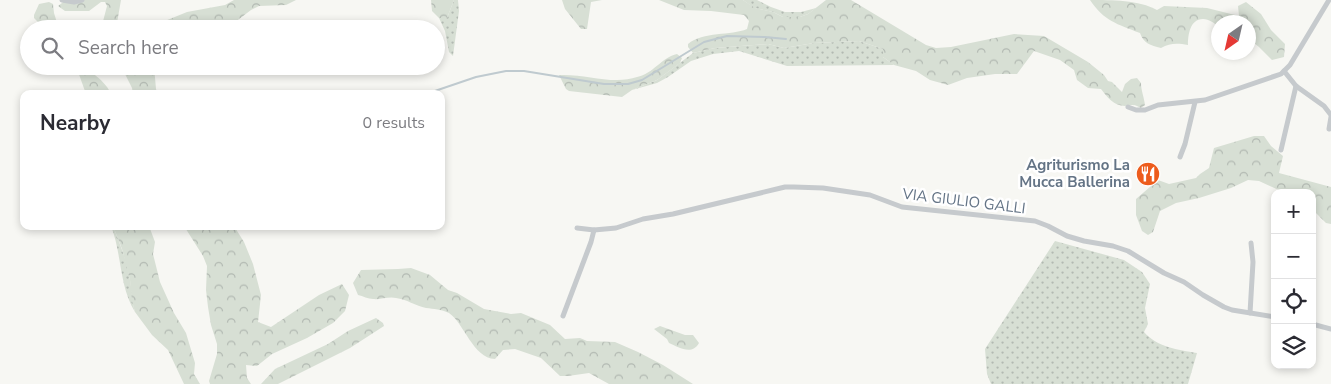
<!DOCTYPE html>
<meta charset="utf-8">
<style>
:root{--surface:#fff;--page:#f2f2f3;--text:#2b2b33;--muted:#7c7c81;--line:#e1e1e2}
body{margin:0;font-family:"Nunito Sans",sans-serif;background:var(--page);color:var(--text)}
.controls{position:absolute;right:15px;bottom:15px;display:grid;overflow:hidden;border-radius:10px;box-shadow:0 2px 8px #0003}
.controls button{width:45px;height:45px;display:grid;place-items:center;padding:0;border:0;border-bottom:1px solid var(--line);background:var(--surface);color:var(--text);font:25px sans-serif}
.compass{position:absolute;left:1211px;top:15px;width:45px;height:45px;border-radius:50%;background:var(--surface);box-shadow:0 2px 8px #0003;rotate:214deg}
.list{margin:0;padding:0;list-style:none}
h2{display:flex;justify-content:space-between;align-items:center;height:65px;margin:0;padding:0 20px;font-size:21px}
h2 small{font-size:16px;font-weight:400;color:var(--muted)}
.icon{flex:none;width:28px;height:28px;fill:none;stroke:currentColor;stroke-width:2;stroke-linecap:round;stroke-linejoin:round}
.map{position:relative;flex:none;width:1331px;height:384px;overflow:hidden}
.search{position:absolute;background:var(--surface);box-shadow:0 2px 8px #0003;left:20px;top:20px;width:425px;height:55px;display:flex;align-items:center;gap:12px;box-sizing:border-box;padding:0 18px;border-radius:28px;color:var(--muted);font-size:19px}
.panel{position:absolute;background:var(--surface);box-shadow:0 2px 8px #0003;left:20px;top:90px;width:425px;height:140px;border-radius:10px}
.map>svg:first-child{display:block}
.grass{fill:url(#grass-dots)}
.forest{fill:url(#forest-crowns)}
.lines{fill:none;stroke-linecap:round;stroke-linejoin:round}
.stream{stroke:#bfcacf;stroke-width:2}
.minor{stroke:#c6cacd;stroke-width:5}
.labels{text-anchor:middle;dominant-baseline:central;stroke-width:5;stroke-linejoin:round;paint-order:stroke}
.poi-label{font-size:15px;font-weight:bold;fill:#647486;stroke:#fff;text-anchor:end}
.street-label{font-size:15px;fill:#647486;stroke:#fff}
</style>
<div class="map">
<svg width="1331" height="384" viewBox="0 0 1331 384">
<defs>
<pattern id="grass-dots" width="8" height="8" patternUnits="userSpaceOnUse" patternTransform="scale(1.25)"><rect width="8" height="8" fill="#d7dfd4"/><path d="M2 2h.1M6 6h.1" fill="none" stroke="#b2b9b2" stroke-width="1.8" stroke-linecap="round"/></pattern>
<pattern id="forest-crowns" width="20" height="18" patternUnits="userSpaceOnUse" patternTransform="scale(1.25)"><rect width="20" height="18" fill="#d7dfd4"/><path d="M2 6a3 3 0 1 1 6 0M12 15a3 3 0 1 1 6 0" fill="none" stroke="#b2b9b2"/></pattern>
</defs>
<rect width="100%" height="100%" fill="#f7f7f3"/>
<g class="grass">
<path d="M454,0H458L459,11L453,56L449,52L445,31L439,18H447Z"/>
<path d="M743,0H757L771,7L785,12H801L816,8L808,14L800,17H783L773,12L754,8Z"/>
<path d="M859,41L883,49V57L894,65L787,66L739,51L713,54L691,61L668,77L657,83L632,90L657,80L693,53L715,48L768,44L784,48L814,43Z"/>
<path d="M111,226H113C120,244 127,261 130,280C132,291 132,301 135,312C119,286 122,254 111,226Z"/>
<path d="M1055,241L1124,260L1142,272L1150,284L1145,308L1148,324L1144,332C1157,347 1178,350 1197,353L1188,384H991L987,374L985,349Z"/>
</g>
<g class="forest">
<path d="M66,0H121L117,23L124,28L135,23L144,28L155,25L187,12L225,5L234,0H296L286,5L259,6L251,10L226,29H101L107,6L105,2H101L89,11H65L58,6Z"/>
<path d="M431,0H454L447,18H439L432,11Z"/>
<path d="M562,0H602L591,2L587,29H581L565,9Z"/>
<path d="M659,0H743L755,8L773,12L783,17H800L808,14L826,0H851L926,45L936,48L951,47L1014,34L1044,36L1088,62L1104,75L1108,81L1112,82L1122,92L1125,84L1131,79L1137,78L1141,83C1141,90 1144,97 1145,105L1141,108C1133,104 1133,105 1125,106C1114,106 1107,97 1101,89L1088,88L1077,80L1074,70L1060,60L1034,51L1017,74H995L967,78L948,85L930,80L916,71L894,65L883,57V49L859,41L814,43L784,48L768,44L715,48L693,53L688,47V44C703,31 731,36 747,29L749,21L744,15L711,11L684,10Z"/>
<path d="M1090,0C1112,0 1139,0 1157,10L1164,6L1207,8L1239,16L1238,6L1246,2L1261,14L1271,30L1285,44L1284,57L1272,60L1259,47L1249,39L1248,22H1218V26C1214,23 1209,19 1203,19C1190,19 1188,35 1188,45C1177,43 1170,43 1161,48C1150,45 1144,44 1140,33C1117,24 1104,21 1090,0Z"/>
<path d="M49,2L53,4L54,13L59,29H43L41,25L34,18V15L39,4Z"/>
<path d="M677,54L682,58L680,63L657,80L632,90L622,97L569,91L566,89L559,75C579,74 598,80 617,80C624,80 631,79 637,77C653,74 662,57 677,54Z"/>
<path d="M76,66C87,66 107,83 111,94H86Z"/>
<path d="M121,66H154L156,89L158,94H133L132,88Z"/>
<path d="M1254,136H1264L1271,146L1283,156L1279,173L1331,187V224L1326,223L1312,209V193H1285L1259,181L1248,180L1231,188L1199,198L1176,203L1160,211L1153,232L1148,235L1142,231L1136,215V199L1158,180L1169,184L1196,178L1200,174L1209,168L1214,148Z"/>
<path d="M113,226H149L155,242L153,254L160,282L174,313L186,333L195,363L194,374L200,384H184L168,350L152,335L135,312L132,301L130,280L122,249Z"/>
<path d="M184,226H234L244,242L253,264L261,295L258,322L271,327L319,295L342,284L349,295L345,311L333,323L307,338L272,354L257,366L246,365L247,378L251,384H210L209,381L217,354V344L211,325L208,307L206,290L207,266L203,256Z"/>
<path d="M411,268L430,275L448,290L457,293L484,309L511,314L521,313L550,325L565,339L580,338L587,341L615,342L638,352L663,365L693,384H609L589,373L568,376H560L541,358L515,349L503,350L495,359C473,358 464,323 449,313C441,309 434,309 426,308C416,306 406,299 396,298C389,296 380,300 373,299C368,299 363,296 358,295L353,283L361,270L398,269Z"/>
<path d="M376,318L383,323L384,326L350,348L278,384H261L275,369L328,344L348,331Z"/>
<path d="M660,326L685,335H693L699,343C692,356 678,347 669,343L667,339L654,329Z"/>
</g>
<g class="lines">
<path class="stream" d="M426,94L476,77L506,71H524L604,84H628L642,80L704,42L727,36L765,37L786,39"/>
<g class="minor">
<path d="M62,0L74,2L82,0"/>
<path d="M1284,71L1296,86L1324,106L1331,115"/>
<path d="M1128,107L1136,110H1145L1158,105L1205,100L1281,74L1290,65L1329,0"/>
<path d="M1329,129L1331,117"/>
<path d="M1281,150L1296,86"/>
<path d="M1180,157L1185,144L1195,102"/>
<path d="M577,228L594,230L616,228L643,219L673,214L785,187H794L823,188L870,195L902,207L1035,221L1048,226L1067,236L1084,241L1113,246L1128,251L1164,273L1184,282L1203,295L1224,307L1232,310L1275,317"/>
<path d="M1250,313L1253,262L1251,243"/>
<path d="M563,316L591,242L594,230"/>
<path d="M1312,324L1331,329"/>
</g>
</g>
<defs>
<g id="restaurant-disc" transform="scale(1.25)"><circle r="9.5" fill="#ed5c1c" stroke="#fff"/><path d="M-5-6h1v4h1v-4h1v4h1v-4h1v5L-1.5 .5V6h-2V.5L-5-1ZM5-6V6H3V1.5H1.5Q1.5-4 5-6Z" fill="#fff"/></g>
</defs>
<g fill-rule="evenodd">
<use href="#restaurant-disc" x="1148" y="174"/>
</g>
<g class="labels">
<g class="poi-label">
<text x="1130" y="165">Agriturismo La<tspan x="1130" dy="17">Mucca Ballerina</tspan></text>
</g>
<g class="street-label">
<text transform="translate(964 201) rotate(7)">VIA GIULIO GALLI</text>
</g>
</g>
</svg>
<div class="controls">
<button>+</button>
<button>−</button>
<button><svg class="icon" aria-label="locate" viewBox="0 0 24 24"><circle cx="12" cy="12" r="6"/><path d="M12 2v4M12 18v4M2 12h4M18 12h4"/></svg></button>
<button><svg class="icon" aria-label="layers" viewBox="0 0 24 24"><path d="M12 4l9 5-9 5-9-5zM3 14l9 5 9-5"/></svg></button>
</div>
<svg class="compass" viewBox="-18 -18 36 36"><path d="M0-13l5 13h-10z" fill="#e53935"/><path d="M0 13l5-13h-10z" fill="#7c7c81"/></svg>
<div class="search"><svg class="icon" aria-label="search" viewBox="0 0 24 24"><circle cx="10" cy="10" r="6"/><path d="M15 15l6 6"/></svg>Search here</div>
<section class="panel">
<h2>Nearby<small>0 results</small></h2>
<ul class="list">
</ul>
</section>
</div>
